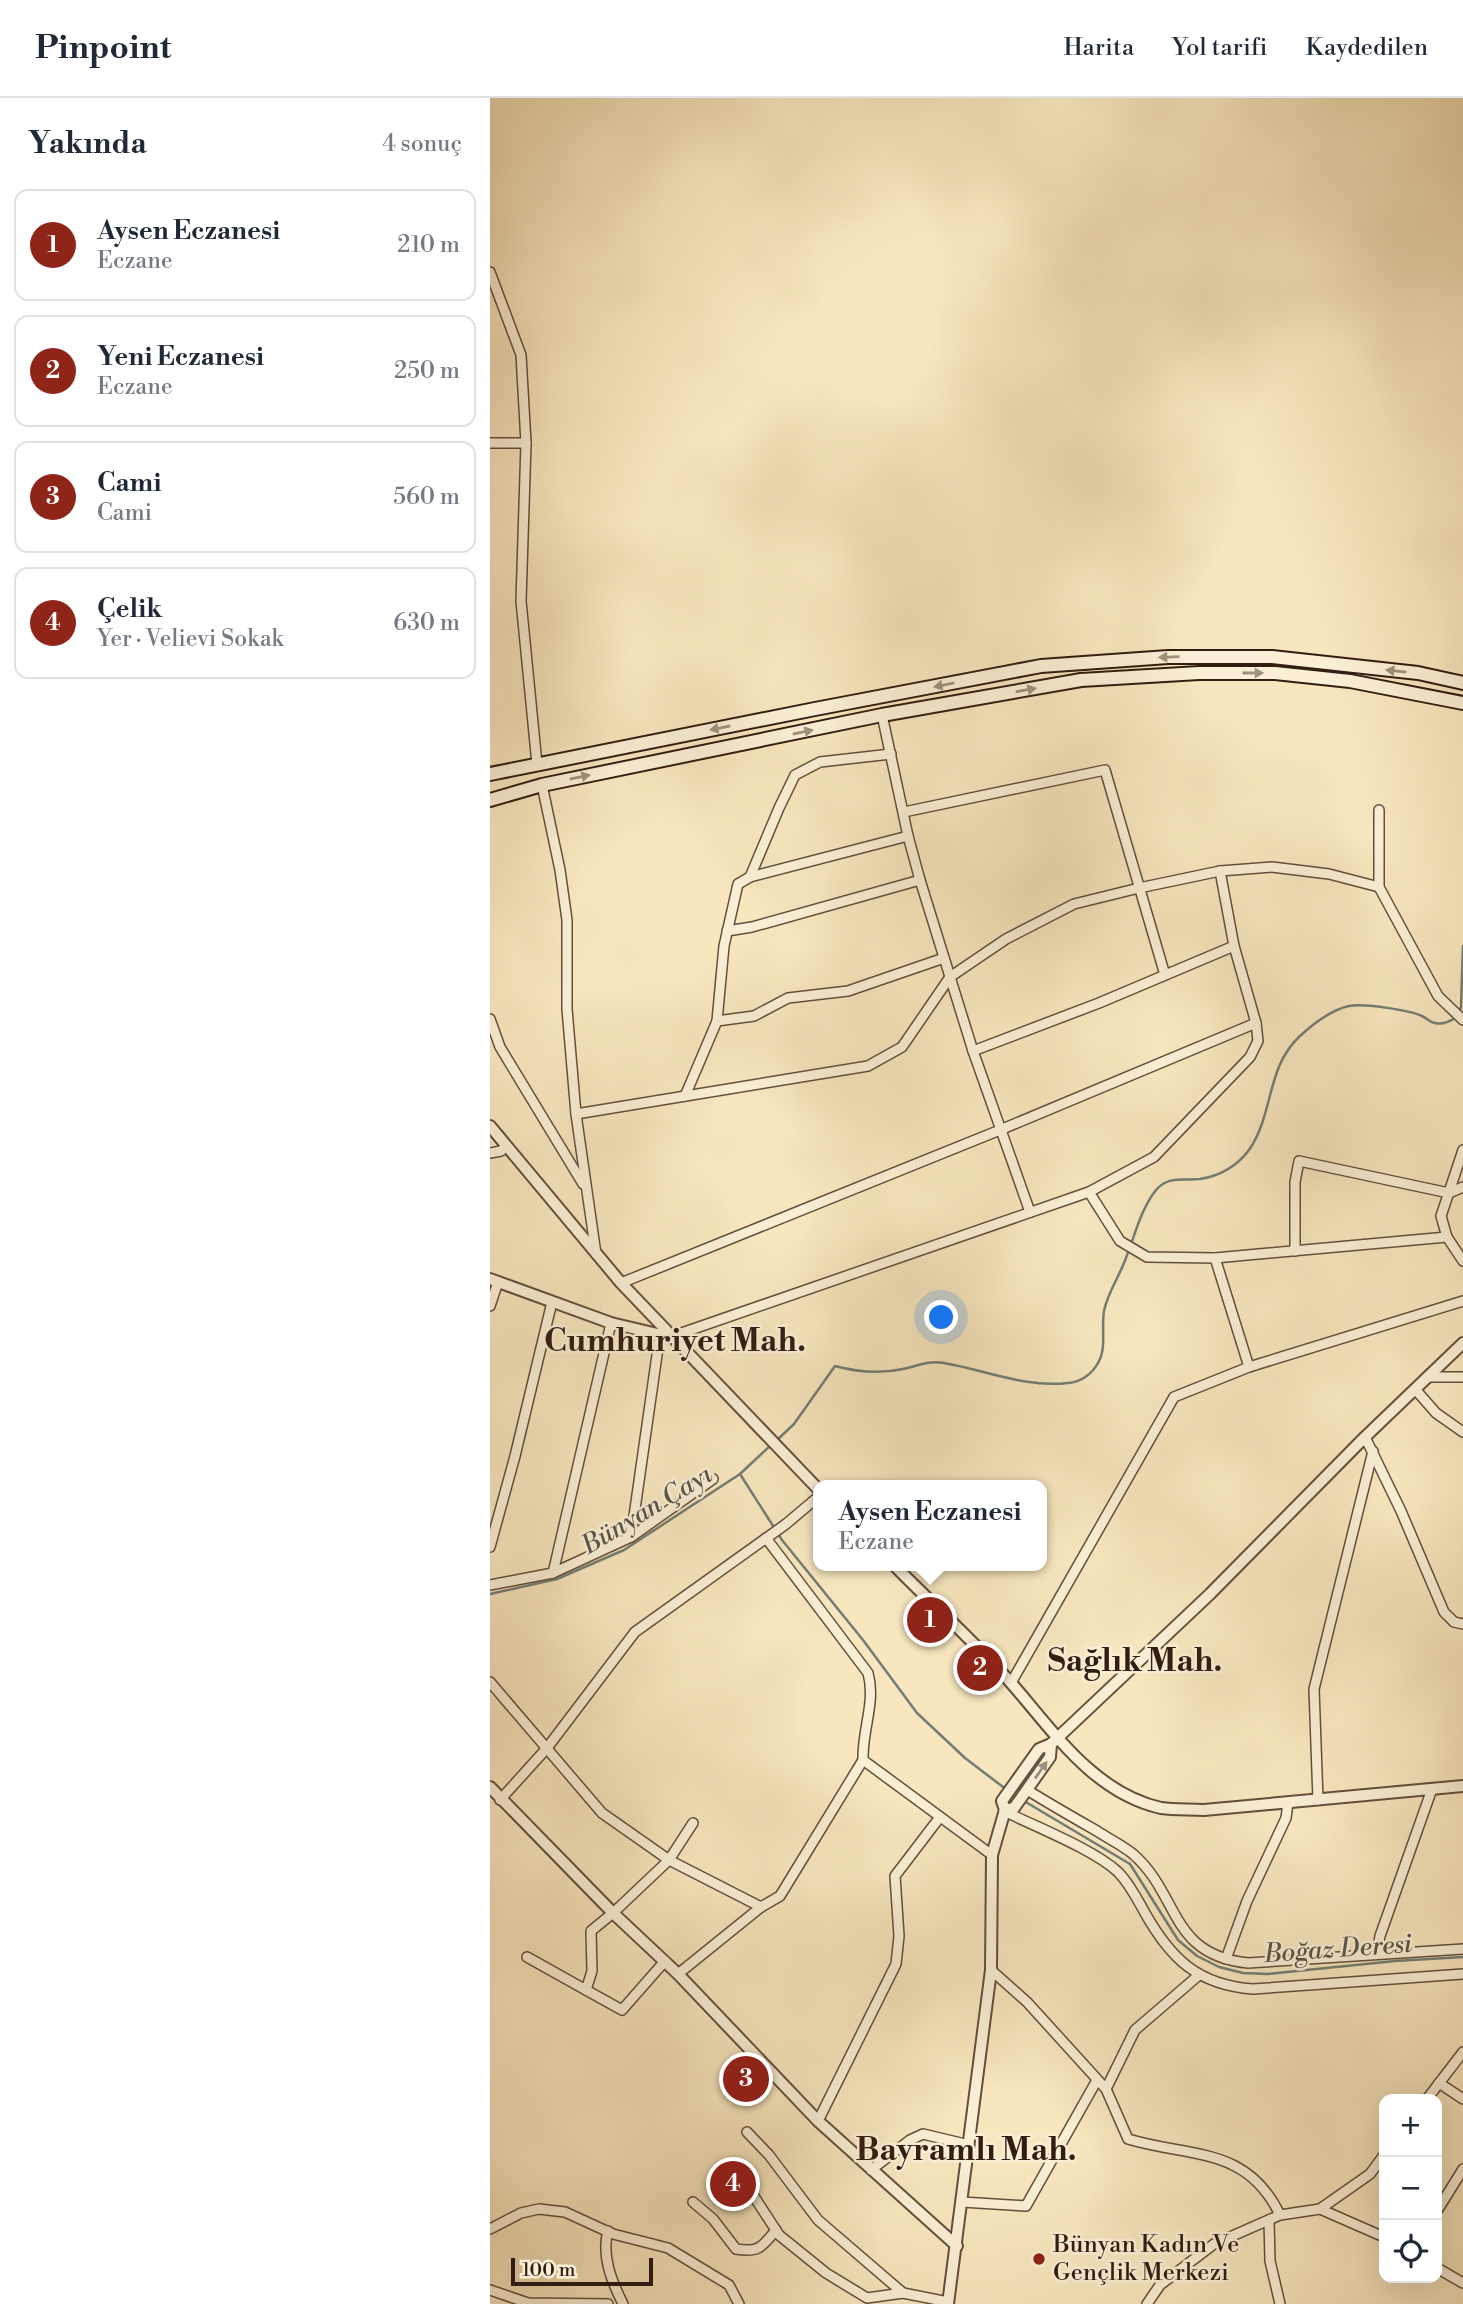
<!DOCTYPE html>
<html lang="tr">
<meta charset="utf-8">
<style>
:root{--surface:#fff;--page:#f6f6f7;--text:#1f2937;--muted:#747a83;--line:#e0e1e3;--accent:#8f2418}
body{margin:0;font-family:"Libre Bodoni",serif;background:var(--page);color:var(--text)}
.controls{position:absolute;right:21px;bottom:21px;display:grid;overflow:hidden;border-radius:14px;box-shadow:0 7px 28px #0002}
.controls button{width:63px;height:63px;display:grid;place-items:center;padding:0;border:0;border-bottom:2px solid var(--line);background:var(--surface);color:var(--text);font:35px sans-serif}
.scale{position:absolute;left:21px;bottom:18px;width:142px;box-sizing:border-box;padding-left:7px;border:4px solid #331c11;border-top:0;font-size:19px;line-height:24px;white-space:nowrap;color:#331c11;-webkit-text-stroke:5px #faefd5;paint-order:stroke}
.you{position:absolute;left:452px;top:1220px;width:24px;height:24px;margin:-18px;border:5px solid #fff;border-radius:50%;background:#1a73e8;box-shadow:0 0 0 10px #1a73e833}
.badge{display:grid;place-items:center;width:46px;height:46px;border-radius:50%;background:var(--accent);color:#fff;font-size:23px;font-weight:700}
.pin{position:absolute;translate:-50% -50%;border:4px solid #fff;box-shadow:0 2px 7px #0006}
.popup{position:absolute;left:323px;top:1382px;width:234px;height:91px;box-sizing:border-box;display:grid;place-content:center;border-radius:14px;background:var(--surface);filter:drop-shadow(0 2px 5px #0005);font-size:23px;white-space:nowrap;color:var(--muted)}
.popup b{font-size:26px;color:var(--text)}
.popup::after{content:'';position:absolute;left:50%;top:100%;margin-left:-14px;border:14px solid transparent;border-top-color:var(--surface)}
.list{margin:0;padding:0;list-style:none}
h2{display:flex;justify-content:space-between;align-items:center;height:91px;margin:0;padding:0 28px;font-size:30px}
h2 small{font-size:23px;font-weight:400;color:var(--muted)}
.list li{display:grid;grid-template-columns:46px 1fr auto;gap:21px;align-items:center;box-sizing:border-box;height:112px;margin:0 14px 14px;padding:0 14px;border:2px solid var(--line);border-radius:14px}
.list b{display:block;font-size:26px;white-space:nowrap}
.list p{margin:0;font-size:23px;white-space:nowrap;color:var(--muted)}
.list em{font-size:23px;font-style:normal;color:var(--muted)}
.icon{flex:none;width:38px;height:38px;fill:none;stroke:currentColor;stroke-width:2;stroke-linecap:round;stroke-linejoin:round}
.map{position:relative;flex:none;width:973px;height:2206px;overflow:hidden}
header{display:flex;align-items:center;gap:42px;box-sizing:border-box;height:98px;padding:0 35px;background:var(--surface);border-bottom:2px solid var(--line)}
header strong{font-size:33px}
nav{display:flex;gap:38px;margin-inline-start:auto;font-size:24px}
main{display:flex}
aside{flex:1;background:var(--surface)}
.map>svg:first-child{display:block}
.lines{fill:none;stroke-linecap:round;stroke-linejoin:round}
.stream{stroke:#737d75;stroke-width:2.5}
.minor-casing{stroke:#644e3c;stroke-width:12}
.tertiary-casing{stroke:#644e3c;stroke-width:14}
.secondary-casing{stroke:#331c11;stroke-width:16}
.minor{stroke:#faefd5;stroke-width:9}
.tertiary{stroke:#faefd5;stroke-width:10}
.secondary{stroke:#faefd5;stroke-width:12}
.oneway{fill:#a0907d}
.poi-dot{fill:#8f2418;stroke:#faefd5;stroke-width:2.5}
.labels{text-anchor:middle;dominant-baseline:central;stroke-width:5;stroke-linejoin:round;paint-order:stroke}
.poi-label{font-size:24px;fill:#331c11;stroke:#faefd5;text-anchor:start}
.water-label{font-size:26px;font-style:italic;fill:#58554b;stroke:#faefd5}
.district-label{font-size:32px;font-weight:bold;fill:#331c11;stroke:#faefd5}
</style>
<header>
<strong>Pinpoint</strong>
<nav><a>Harita</a><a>Yol tarifi</a><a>Kaydedilen</a></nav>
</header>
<main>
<aside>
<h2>Yakında<small>4 sonuç</small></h2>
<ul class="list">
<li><span class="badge">1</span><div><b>Aysen Eczanesi</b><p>Eczane</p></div><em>210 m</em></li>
<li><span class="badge">2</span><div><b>Yeni Eczanesi</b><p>Eczane</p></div><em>250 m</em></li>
<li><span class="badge">3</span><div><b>Cami</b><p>Cami</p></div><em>560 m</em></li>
<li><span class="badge">4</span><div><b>Çelik</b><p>Yer · Velievi Sokak</p></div><em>630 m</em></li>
</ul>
</aside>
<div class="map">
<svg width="973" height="2206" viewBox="0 0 973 2206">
<rect width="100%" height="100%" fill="#f7e6be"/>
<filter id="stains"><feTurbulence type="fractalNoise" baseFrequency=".00286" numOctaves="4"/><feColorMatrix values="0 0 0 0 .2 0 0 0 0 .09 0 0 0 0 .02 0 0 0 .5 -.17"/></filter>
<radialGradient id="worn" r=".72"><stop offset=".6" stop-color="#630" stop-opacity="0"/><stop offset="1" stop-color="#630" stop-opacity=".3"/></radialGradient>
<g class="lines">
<g class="stream">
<path d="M969,914L971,909L973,848"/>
<path d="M287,1342L304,1326L345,1268C367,1274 390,1276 413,1271C427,1268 439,1262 454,1265C495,1272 535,1290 578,1285C591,1284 602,1276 608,1265C617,1250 611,1231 614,1213C617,1197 628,1180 634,1165C644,1141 650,1112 666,1092C679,1077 693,1083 710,1081C729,1078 747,1068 759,1052C784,1016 776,969 810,938C823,926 841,912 859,908C873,905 919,912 932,918C937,920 939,924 945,925C953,927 959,924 965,920"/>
<path d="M250,1376L292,1442L373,1542L427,1615L475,1660L517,1692"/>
<path d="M0,1496L67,1481L134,1452L250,1376L282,1346"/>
<path d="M534,1703L640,1766L688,1842L707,1858L729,1869L753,1875L778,1876L905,1863L973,1859"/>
</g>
<g class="minor-casing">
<g id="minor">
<path d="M0,174L31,257L36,345"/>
<path d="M0,345H36L31,503L47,666"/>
<path d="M392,617L418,738L430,782L483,953L540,1114"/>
<path d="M52,687L70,772L77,822V911L86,1016L106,1156"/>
<path d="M889,712V789L948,898L973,922"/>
<path d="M414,714L615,672L675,877"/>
<path d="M260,779L289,710L305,677L330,664L401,656"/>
<path d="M237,833L262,829L430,782"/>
<path d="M0,921L10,949L93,1086"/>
<path d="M227,923L264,918L298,900L358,893L454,860"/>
<path d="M483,953L609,905L744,848"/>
<path d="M195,998L227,923L234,848L248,786L260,779L418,738"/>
<path d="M86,1016L378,968L412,949L460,879L516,841L584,806L649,790L730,773L782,769L839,776L889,789"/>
<path d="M973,1052L951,1118L957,1139L973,1163"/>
<path d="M0,1055L11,1053L16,1048"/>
<path d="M599,1094L630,1143L657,1159L725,1160L957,1139"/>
<path d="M805,1153V1084L809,1063L959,1095L973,1089"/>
<path d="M725,1160L759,1269"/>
<path d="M131,1185L510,1032L766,925"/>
<path d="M0,1208L8,1184"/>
<path d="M180,1239L599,1094L664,1059L760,959L768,943L766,925L744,848L730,773"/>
<path d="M938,1279H973"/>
<path d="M925,1291L946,1315L973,1334"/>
<path d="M875,1339L911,1413L954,1514L964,1524L973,1526"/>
<path d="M141,1439L170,1236"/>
<path d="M276,1440L378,1575C386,1604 372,1632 373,1662"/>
<path d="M0,1449L25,1358L62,1204"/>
<path d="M63,1475L121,1225"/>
<path d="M0,1487L63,1475L141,1439L223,1381"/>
<path d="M0,1584L112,1715L179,1762L271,1809L290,1798L373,1662L502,1757"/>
<path d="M521,1585L684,1299L759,1269L973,1203"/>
<path d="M537,1692C560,1706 584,1720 607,1733C619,1741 632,1747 643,1756C690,1797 679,1857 758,1865L973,1851"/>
<path d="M10,1702L57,1650L145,1534L296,1426L328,1399"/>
<path d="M828,1702L824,1591L883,1353"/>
<path d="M514,1713C546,1729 603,1751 628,1774C640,1786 647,1801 655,1815C681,1861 708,1887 763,1891L973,1876"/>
<path d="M887,1855L890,1838L942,1691"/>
<path d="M37,1859L96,1892L102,1873L101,1833L123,1815L179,1762L203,1725"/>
<path d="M736,1861L757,1803L796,1720L798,1705"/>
<path d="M501,1872L537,1904L616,1991L638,2041C702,2060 757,2048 790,2117"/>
<path d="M188,1876L271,1809"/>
<path d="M96,1892L132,1912L175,1863"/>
<path d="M949,1985L973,2001"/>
<path d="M616,1991L645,1932L709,1877"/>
<path d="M937,2001L973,1954"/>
<path d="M328,2023L406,1866L409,1838L405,1778L450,1719"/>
<path d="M257,2034L279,2057L328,2122L413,2195L458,2204"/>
<path d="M381,2072L420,2042L433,2036L479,2047"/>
<path d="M254,2083L289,2137L336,2175L377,2200L413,2195"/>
<path d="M203,2104L223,2121L246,2151C269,2155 272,2149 286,2132"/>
<path d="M472,2104L536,2108L607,1982"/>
<path d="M830,2111L894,2139"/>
<path d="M947,2113L973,2071"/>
<path d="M779,2122L780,2163L790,2206"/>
<path d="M0,2131L31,2115L49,2111L75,2114L123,2136L178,2150L239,2187L249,2206"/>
<path d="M118,2133C111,2158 122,2184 133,2206"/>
<path d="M947,2170L973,2185"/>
<path d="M0,2192L38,2205L118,2206"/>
<path d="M657,2206L670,2187L724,2146L790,2117L830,2111L880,2076L894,2057"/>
</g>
</g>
<g class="tertiary-casing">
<g id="tertiary">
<path d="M0,1028L131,1185L328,1391"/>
<path d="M0,1181L121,1225L180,1239"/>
<path d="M405,1468C443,1507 485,1544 522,1586C564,1634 604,1695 671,1710C685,1712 701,1711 714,1712L973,1688"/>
<path d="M0,1689L123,1815L188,1876L328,2023L467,2148"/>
<path d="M515,1712L524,1710L560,1659L561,1646"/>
<path d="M458,2206L501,1872L502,1757L515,1712L512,1703L549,1651L561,1646L720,1496L875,1339L973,1245"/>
</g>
</g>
<g class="secondary-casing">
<g id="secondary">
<path d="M0,676L325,611L551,568L678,559H782L928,575L973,585"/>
<path d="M0,702L52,687L392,617L591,582L709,575H785L860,583L973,605"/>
</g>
</g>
<use href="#minor" class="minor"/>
<use href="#tertiary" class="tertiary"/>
<use href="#secondary" class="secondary"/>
</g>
<defs><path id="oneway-solid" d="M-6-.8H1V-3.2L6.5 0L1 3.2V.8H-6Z" transform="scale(1.75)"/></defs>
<g class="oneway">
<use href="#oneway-solid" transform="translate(679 559) rotate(178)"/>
<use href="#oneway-solid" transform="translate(906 573) rotate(-174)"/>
<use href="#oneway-solid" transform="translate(763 575)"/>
<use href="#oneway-solid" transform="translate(454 587) rotate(169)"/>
<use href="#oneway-solid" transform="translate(536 592) rotate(-10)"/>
<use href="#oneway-solid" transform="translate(230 630) rotate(169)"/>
<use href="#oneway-solid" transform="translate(313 634) rotate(-12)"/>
<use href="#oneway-solid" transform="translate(90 679) rotate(-12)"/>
<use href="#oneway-solid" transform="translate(551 1672) rotate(-55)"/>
</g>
<circle class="poi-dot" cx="549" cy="2161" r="7"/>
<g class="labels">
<g class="poi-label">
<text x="563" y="2147">Bünyan Kadın Ve<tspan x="563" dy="28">Gençlik Merkezi</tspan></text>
</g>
<g class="water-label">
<text transform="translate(157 1412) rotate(-31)">Bünyan Çayı</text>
<text transform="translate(848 1851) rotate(-4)">Boğaz Deresi</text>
</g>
<g class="district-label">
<text x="185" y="1243">Cumhuriyet Mah.</text>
<text x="645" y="1563">Sağlık Mah.</text>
<text x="476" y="2052">Bayramlı Mah.</text>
</g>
</g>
<rect width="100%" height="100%" filter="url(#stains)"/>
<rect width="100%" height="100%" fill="url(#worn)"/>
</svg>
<div class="controls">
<button>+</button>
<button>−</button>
<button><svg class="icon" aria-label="locate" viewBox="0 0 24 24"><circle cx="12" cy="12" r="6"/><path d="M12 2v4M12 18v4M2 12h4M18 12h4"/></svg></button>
</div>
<div class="scale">100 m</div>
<div class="you"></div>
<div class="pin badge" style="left:440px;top:1522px">1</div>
<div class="popup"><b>Aysen Eczanesi</b>Eczane</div>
<div class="pin badge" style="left:490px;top:1570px">2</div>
<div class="pin badge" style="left:256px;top:1981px">3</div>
<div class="pin badge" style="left:243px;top:2086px">4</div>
</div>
</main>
